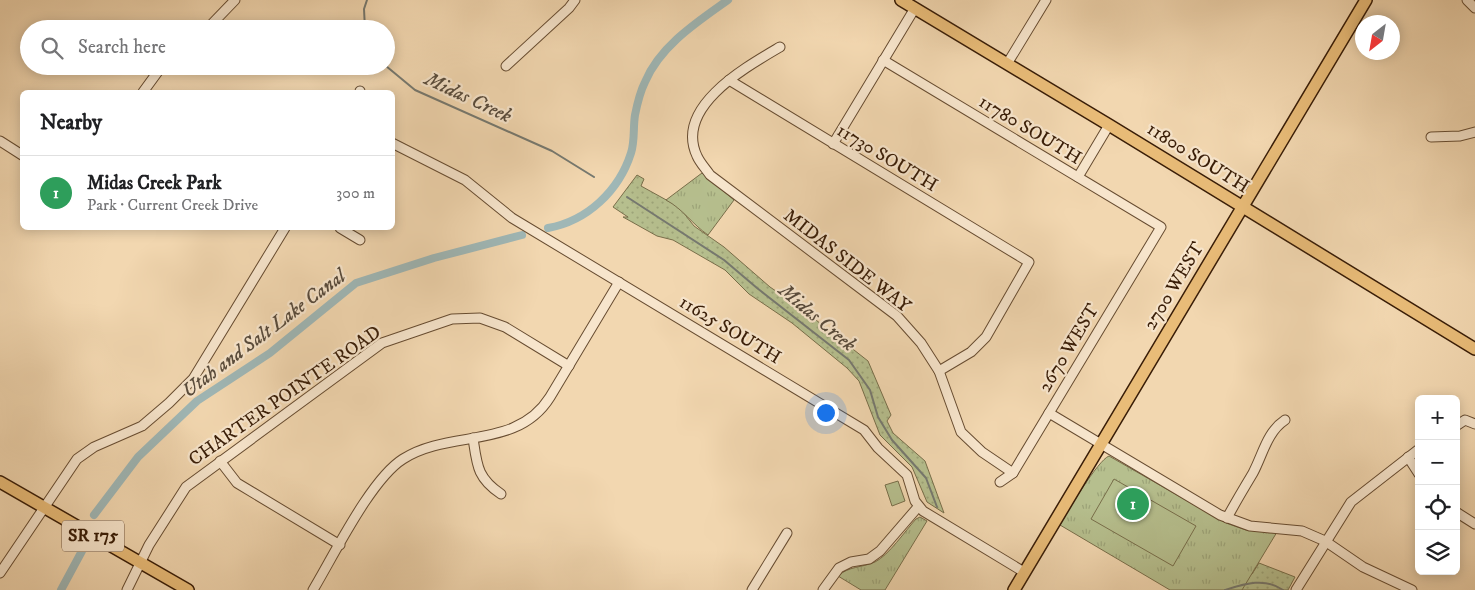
<!DOCTYPE html>
<meta charset="utf-8">
<style>
:root{--surface:#fff;--page:#f2f2f2;--text:#202124;--muted:#757577;--line:#e0e0e0;--accent:#2563eb}
body{margin:0;font-family:"IM FELL DW Pica",serif;background:var(--page);color:var(--text)}
.controls{position:absolute;right:15px;bottom:15px;display:grid;overflow:hidden;border-radius:8px;box-shadow:0 2px 12px #0003}
.controls button{width:45px;height:45px;display:grid;place-items:center;padding:0;border:0;border-bottom:1px solid var(--line);background:var(--surface);color:var(--text);font:25px sans-serif}
.compass{position:absolute;left:1355px;top:15px;width:45px;height:45px;border-radius:50%;background:var(--surface);box-shadow:0 2px 12px #0003;rotate:211deg}
.you{position:absolute;left:825px;top:412px;width:18px;height:18px;margin:-12px;border:4px solid #fff;border-radius:50%;background:#1a73e8;box-shadow:0 0 0 8px #1a73e833}
.badge{display:grid;place-items:center;width:32px;height:32px;border-radius:50%;background:var(--accent);color:#fff;font-size:16px;font-weight:700}
.pin{position:absolute;translate:-50% -50%;border:2px solid #fff;box-shadow:0 1px 5px #0006}
.list{margin:0;padding:0;list-style:none}
h2{display:flex;justify-content:space-between;align-items:center;height:65px;margin:0;padding:0 20px;font-size:21px}
h2 small{font-size:16px;font-weight:400;color:var(--muted)}
.list li{display:grid;grid-template-columns:32px 1fr auto;gap:15px;align-items:center;box-sizing:border-box;height:75px;padding:0 20px;border-top:1px solid var(--line)}
.list b{display:block;font-size:19px;white-space:nowrap}
.list p{margin:0;font-size:16px;white-space:nowrap;color:var(--muted)}
.list em{font-size:16px;font-style:normal;color:var(--muted)}
.icon{flex:none;width:28px;height:28px;fill:none;stroke:currentColor;stroke-width:2;stroke-linecap:round;stroke-linejoin:round}
.map{position:relative;flex:none;width:1475px;height:590px;overflow:hidden}
.search{position:absolute;background:var(--surface);box-shadow:0 2px 12px #0003;left:20px;top:20px;width:375px;height:55px;display:flex;align-items:center;gap:12px;box-sizing:border-box;padding:0 18px;border-radius:28px;color:var(--muted);font-size:19px}
.panel{position:absolute;background:var(--surface);box-shadow:0 2px 12px #0003;left:20px;top:90px;width:375px;height:140px;border-radius:8px}
.map>svg:first-child{display:block}
.grass{fill:url(#grass-dots);stroke:#786e4a}
.park{fill:url(#park-tufts);stroke:#786e4a}
.pitch{fill:#b6bf8e;stroke:#786e4a}
.lines{fill:none;stroke-linecap:round;stroke-linejoin:round}
.stream{stroke:#767970;stroke-width:2}
.canal{stroke:#9fb7b6;stroke-width:8}
.minor-casing{stroke:#674c31;stroke-width:11}
.major-casing{stroke:#391d07;stroke-width:14}
.minor{stroke:#f7e5cc;stroke-width:9}
.major{stroke:#e9bc78;stroke-width:11}
.labels{text-anchor:middle;dominant-baseline:central;stroke-width:4.5;stroke-linejoin:round;paint-order:stroke}
.shield{fill:#f7e5cc;stroke:#725942;stroke-width:1}
.shield-label{font-size:18px;font-weight:bold;fill:#391d07}
.street-label{font-size:19px;fill:#391d07;stroke:#f7e5cc}
.water-label{font-size:20px;font-style:italic;fill:#584b3c;stroke:#f7e5cc}
</style>
<div class="map">
<svg width="1475" height="590" viewBox="0 0 1475 590">
<defs>
<pattern id="grass-dots" width="8" height="8" patternUnits="userSpaceOnUse" patternTransform="scale(1.25)"><rect width="8" height="8" fill="#b6bf8e"/><path d="M2 2h.1M6 6h.1" fill="none" stroke="#9da479" stroke-width="1.8" stroke-linecap="round"/></pattern>
<pattern id="park-tufts" width="24" height="20" patternUnits="userSpaceOnUse" patternTransform="scale(1.25)"><rect width="24" height="20" fill="#b6bf8e"/><path d="M3 7l-1-3M5 7V3M7 7l1-3M15 17l-1-3M17 17v-4M19 17l1-3" fill="none" stroke="#9da479"/></pattern>
</defs>
<rect width="100%" height="100%" fill="#f2d7b0"/>
<filter id="stains"><feTurbulence type="fractalNoise" baseFrequency=".004" numOctaves="4"/><feColorMatrix values="0 0 0 0 .2 0 0 0 0 .09 0 0 0 0 .02 0 0 0 .5 -.17"/></filter>
<radialGradient id="worn" r=".72"><stop offset=".6" stop-color="#630" stop-opacity="0"/><stop offset="1" stop-color="#630" stop-opacity=".3"/></radialGradient>
<g class="grass">
<path d="M637,175L644,179L641,186L679,207L694,226L724,247L770,287L802,309L868,361L891,415L887,421L893,433L925,461L944,513L927,502L912,467L880,435L859,381L847,368L792,323L749,294L725,270L673,240L657,236L623,217H628L613,207Z"/>
<path d="M1259,563L1295,577L1288,590H1200L1252,574Z"/>
</g>
<g class="park">
<path d="M702,173L734,200L708,235C692,224 683,209 666,200Z"/>
<path d="M1109,456L1226,523L1246,530L1277,532L1242,590H1170L1060,525C1067,512 1098,460 1109,456Z"/>
<path d="M920,517L927,521L885,590H861L838,576C849,566 861,568 875,562C889,555 905,531 916,519Z"/>
</g>
<g class="pitch">
<path d="M1114,479L1196,526L1173,566L1091,519Z"/>
<path d="M898,481L905,501L892,506L885,485Z"/>
</g>
<g class="lines">
<g class="stream">
<path d="M365,29L364,9L367,0"/>
<path d="M386,66L415,90L552,151L594,177"/>
<path d="M627,197L724,260L757,288L849,360L870,390L878,417L892,440L926,478L937,507"/>
<path d="M1225,590C1244,584 1265,577 1283,590"/>
</g>
<g class="canal">
<path d="M548,228C587,221 619,191 631,153C635,141 633,127 635,115C637,105 640,92 645,82C660,46 697,22 728,0"/>
<path d="M94,515L138,457L197,401L270,353L356,283L434,258L522,235"/>
<path d="M61,590L82,551"/>
</g>
<g class="minor-casing">
<g id="minor">
<path d="M1467,0L1475,8"/>
<path d="M207,29L235,0"/>
<path d="M780,47C746,67 674,107 697,156C700,163 706,169 710,175L897,316L921,343L939,371L961,432L982,452L1013,473"/>
<path d="M883,60L1161,227L1013,473L1000,482"/>
<path d="M1007,64L1046,0"/>
<path d="M506,66L569,8L575,0"/>
<path d="M729,80L1029,262L986,337L971,352L939,371"/>
<path d="M143,92L162,66"/>
<path d="M360,92V91"/>
<path d="M1431,137L1460,136L1475,132"/>
<path d="M0,141L22,155"/>
<path d="M392,143L465,180L512,218L864,430L878,448L907,475L915,501L923,511L1024,572"/>
<path d="M833,144L915,8"/>
<path d="M1078,177L1109,125"/>
<path d="M340,228L360,240"/>
<path d="M1049,413L1220,515L1250,526L1302,531L1325,541L1363,567L1412,590"/>
<path d="M1456,426L1465,420L1475,424"/>
<path d="M473,438C477,465 477,478 501,494"/>
<path d="M1408,457L1419,474"/>
<path d="M220,461L237,483L340,545"/>
<path d="M1456,512L1475,524"/>
<path d="M1227,518C1235,503 1244,488 1253,473C1263,454 1267,432 1285,420"/>
<path d="M0,573L77,459L94,447L142,426L169,403L193,379L285,228"/>
<path d="M127,590L149,545L186,487L382,343L452,319L480,318L505,327L569,366"/>
<path d="M313,590C334,555 371,479 403,459C450,429 517,450 550,397L619,282"/>
<path d="M752,590L787,533"/>
<path d="M823,590L839,568L851,562L869,559L880,551L918,507"/>
<path d="M1296,590L1351,502L1419,449"/>
</g>
</g>
<g class="major-casing">
<g id="major">
<path d="M901,0L1109,125L1475,349"/>
<path d="M0,482L188,590"/>
<path d="M1014,590L1366,0"/>
</g>
</g>
<use href="#minor" class="minor"/>
<use href="#major" class="major"/>
</g>
<g class="labels">
<rect class="shield" x="62" y="520.5" width="62" height="31" rx="4"/>
<g class="shield-label">
<text x="93" y="536">SR 175</text>
</g>
<g class="street-label">
<text transform="translate(1030 130) rotate(31)">11780 SOUTH</text>
<text transform="translate(887 158) rotate(31)">11730 SOUTH</text>
<text transform="translate(1198 158) rotate(32)">11800 SOUTH</text>
<text transform="translate(847 261) rotate(38)">MIDAS SIDE WAY</text>
<text transform="translate(1174 286) rotate(-59)">2700 WEST</text>
<text transform="translate(730 330) rotate(31)">11625 SOUTH</text>
<text transform="translate(1069 348) rotate(-59)">2670 WEST</text>
<text transform="translate(285 396) rotate(-35)">CHARTER POINTE ROAD</text>
</g>
<g class="water-label">
<text transform="translate(468 98) rotate(25)">Midas Creek</text>
<text transform="translate(817 318) rotate(40)">Midas Creek</text>
<text transform="translate(264 334) rotate(-37)">Utah and Salt Lake Canal</text>
</g>
</g>
<rect width="100%" height="100%" filter="url(#stains)"/>
<rect width="100%" height="100%" fill="url(#worn)"/>
</svg>
<div class="controls">
<button>+</button>
<button>−</button>
<button><svg class="icon" aria-label="locate" viewBox="0 0 24 24"><circle cx="12" cy="12" r="6"/><path d="M12 2v4M12 18v4M2 12h4M18 12h4"/></svg></button>
<button><svg class="icon" aria-label="layers" viewBox="0 0 24 24"><path d="M12 4l9 5-9 5-9-5zM3 14l9 5 9-5"/></svg></button>
</div>
<svg class="compass" viewBox="-18 -18 36 36"><path d="M0-13l5 13h-10z" fill="#e53935"/><path d="M0 13l5-13h-10z" fill="#757577"/></svg>
<div class="you"></div>
<div class="pin badge" style="left:1133px;top:504px;background:#2e9e5b">1</div>
<div class="search"><svg class="icon" aria-label="search" viewBox="0 0 24 24"><circle cx="10" cy="10" r="6"/><path d="M15 15l6 6"/></svg>Search here</div>
<section class="panel">
<h2>Nearby<small></small></h2>
<ul class="list">
<li><span class="badge" style="background:#2e9e5b">1</span><div><b>Midas Creek Park</b><p>Park · Current Creek Drive</p></div><em>300 m</em></li>
</ul>
</section>
</div>
